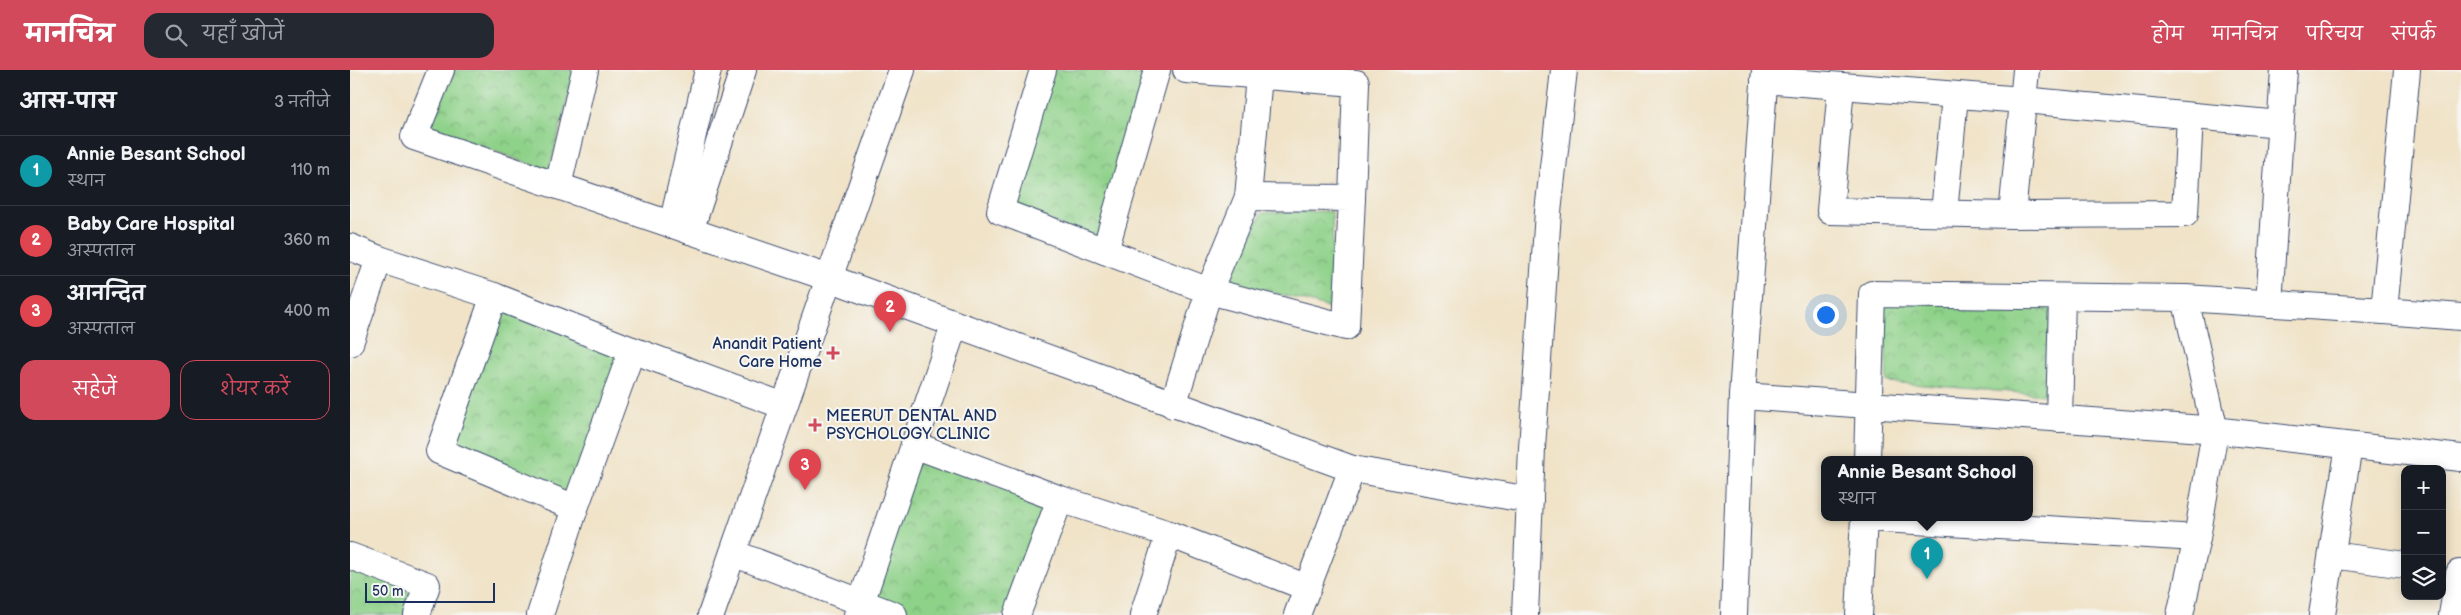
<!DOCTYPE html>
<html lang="hi">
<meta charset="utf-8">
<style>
:root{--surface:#171b24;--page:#242831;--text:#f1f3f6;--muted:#9ea1a6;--line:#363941;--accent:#d1495b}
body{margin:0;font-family:"Balsamiq Sans","Playpen Sans Deva",sans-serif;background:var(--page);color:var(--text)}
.controls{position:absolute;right:15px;bottom:15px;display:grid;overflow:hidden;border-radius:10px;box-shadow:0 2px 12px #0003}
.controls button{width:45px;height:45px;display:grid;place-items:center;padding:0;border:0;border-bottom:1px solid var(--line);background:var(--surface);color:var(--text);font:25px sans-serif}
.scale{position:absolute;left:15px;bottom:12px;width:130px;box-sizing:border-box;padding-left:5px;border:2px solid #1b2f5e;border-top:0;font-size:14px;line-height:18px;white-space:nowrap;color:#1b2f5e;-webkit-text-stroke:4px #f6f6f2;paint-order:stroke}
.you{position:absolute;left:1475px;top:244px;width:18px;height:18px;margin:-12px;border:4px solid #fff;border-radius:50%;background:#1a73e8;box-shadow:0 0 0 8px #1a73e833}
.badge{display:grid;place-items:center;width:32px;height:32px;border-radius:50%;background:var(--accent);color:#fff;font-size:16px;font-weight:700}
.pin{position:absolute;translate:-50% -41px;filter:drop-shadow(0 1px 2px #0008)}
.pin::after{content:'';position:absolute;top:26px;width:18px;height:15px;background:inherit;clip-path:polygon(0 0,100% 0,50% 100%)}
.popup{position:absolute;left:1471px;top:386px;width:212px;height:65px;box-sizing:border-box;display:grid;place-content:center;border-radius:10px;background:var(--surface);filter:drop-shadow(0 1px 4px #0005);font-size:16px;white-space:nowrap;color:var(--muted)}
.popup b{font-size:19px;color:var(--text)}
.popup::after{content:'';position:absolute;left:50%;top:100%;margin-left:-10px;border:10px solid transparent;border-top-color:var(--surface)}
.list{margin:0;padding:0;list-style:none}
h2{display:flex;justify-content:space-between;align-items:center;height:65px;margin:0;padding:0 20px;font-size:21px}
h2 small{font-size:16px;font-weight:400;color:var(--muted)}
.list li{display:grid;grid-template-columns:32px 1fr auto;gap:15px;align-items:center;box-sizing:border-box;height:70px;padding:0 20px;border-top:1px solid var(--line)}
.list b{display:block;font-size:19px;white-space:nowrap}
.list p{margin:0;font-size:16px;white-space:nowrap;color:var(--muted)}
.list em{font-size:16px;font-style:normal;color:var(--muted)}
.actions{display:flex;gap:10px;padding:15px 20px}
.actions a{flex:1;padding:11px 0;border:1px solid var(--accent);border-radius:15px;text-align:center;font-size:18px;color:var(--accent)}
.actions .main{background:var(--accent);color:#fff}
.icon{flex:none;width:28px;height:28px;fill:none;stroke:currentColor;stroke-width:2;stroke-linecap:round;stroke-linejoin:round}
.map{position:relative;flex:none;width:2111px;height:545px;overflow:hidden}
header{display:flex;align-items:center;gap:30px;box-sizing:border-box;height:70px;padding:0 25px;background:var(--accent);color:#fff}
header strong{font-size:24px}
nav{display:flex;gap:28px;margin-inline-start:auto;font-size:18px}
.search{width:350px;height:45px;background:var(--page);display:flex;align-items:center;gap:12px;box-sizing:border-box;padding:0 18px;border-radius:15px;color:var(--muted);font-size:19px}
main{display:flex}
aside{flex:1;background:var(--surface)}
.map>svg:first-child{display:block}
.park{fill:url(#park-crowns);stroke:#548074}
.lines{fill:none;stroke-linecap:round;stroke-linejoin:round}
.minor-casing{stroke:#3b4a6e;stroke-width:28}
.minor{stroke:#fff;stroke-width:26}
.poi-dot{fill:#d1495b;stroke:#f6f6f2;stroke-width:2}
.labels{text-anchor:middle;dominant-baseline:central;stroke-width:4;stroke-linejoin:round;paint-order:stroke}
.poi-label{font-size:16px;fill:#1b2f5e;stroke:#f6f6f2;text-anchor:end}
</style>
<header>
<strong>मानचित्र</strong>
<div class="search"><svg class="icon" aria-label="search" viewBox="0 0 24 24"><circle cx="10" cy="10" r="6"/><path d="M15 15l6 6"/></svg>यहाँ खोजें</div>
<nav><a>होम</a><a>मानचित्र</a><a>परिचय</a><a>संपर्क</a></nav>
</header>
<main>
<aside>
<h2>आस-पास<small>3 नतीजे</small></h2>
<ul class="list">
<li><span class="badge" style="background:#0f9aa8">1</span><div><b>Annie Besant School</b><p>स्थान</p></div><em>110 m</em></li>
<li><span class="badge" style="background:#e0444e">2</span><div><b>Baby Care Hospital</b><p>अस्पताल</p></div><em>360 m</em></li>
<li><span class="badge" style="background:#e0444e">3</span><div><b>आनन्दित</b><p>अस्पताल</p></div><em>400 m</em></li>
</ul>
<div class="actions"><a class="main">सहेजें</a><a>शेयर करें</a></div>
</aside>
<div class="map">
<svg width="2111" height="545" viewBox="0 0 2111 545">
<defs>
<pattern id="park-crowns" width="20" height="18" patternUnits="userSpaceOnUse" patternTransform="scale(1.25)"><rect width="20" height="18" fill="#8ed189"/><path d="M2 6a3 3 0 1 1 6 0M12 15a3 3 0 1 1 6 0" fill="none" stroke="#73aa73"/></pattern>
</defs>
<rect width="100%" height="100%" fill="#f6f6f2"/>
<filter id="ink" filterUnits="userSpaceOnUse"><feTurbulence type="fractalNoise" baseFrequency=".02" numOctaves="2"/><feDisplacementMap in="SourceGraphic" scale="10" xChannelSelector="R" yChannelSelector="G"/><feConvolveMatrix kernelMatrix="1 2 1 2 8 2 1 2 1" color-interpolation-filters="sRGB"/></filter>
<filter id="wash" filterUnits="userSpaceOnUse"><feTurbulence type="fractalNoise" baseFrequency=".0096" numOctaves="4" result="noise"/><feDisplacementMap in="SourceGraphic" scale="20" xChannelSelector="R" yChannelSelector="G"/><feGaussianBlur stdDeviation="1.12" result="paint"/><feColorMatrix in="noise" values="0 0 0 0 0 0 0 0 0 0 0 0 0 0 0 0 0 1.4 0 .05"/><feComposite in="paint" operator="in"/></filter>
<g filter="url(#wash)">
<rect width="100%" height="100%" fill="#f0e3c8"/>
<g class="park">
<path d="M102,0H225L199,101L78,57Z"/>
<path d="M701,0H740L797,5L751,172L658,134Z"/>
<path d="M982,141L984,239L878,210L912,143Z"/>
<path d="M1534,233L1702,234L1695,325L1537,312Z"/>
<path d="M149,239L271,285L222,428L97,377Z"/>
<path d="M569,388L698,434L660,545H568L518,530Z"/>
<path d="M0,494L68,521L59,545H0Z"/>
</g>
</g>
<g filter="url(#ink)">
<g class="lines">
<g class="minor-casing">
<g id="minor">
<path d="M91,0L64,67L479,208L1002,399L947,545"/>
<path d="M693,0L650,141L859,221L823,335"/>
<path d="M836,0L1006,13L1002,128"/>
<path d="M1676,0L1662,145L1835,144L1840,46"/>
<path d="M2057,0L2034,241L2111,247"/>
<path d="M1414,10L1673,30L1930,54"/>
<path d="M1491,17L1480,141L1662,145"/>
<path d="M208,116L235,0"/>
<path d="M898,127L1002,128L996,257L859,221Z"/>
<path d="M898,127L909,6"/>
<path d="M1594,143L1605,26"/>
<path d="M322,155L358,0"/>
<path d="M340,161L393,0"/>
<path d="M0,177L29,189"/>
<path d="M755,181L807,0"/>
<path d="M1835,228L2034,241"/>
<path d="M1919,234L1934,0"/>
<path d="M0,273L29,189L144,226"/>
<path d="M282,280L434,336"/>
<path d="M1392,326L1854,359L2111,388"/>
<path d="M1709,349L1712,227"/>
<path d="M564,375L710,429L667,545"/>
<path d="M1517,390L1522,224L1835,228L1865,361L1847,468L1830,545"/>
<path d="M1002,399L1180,430"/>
<path d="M710,429L819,464L793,545"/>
<path d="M1516,448L1847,468"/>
<path d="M819,464L958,518"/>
<path d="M383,483L544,545"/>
<path d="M1982,485L2055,495"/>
<path d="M0,486L77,515L67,545"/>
<path d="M190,545L225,438L282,280L144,226L89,381L225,438"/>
<path d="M361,545L552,0"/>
<path d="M507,545L604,256"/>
<path d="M1175,545L1182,378L1198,142L1214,0"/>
<path d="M1384,545L1392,326L1415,0"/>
<path d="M1509,545L1514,448"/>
<path d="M1972,545L1999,376"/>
<path d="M2102,545L2109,503H2111"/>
</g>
</g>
<use href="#minor" class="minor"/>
</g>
</g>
<g class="poi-dot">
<path d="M480.5 275.5h5v5h5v5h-5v5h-5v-5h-5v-5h5z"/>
<path d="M462.5 347.5h5v5h5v5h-5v5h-5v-5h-5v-5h5z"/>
</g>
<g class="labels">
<g class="poi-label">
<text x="472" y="274">Anandit Patient<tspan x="472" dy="18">Care Home</tspan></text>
<text x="476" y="346" text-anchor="start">MEERUT DENTAL AND<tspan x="476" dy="18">PSYCHOLOGY CLINIC</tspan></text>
</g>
</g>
</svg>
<div class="controls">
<button>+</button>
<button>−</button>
<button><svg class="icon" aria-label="layers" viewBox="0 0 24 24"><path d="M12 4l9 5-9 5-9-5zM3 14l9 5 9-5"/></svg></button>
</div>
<div class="scale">50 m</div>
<div class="you"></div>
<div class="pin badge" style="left:1577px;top:509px;background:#0f9aa8">1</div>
<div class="popup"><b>Annie Besant School</b>स्थान</div>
<div class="pin badge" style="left:540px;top:262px;background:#e0444e">2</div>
<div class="pin badge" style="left:455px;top:420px;background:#e0444e">3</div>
</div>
</main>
